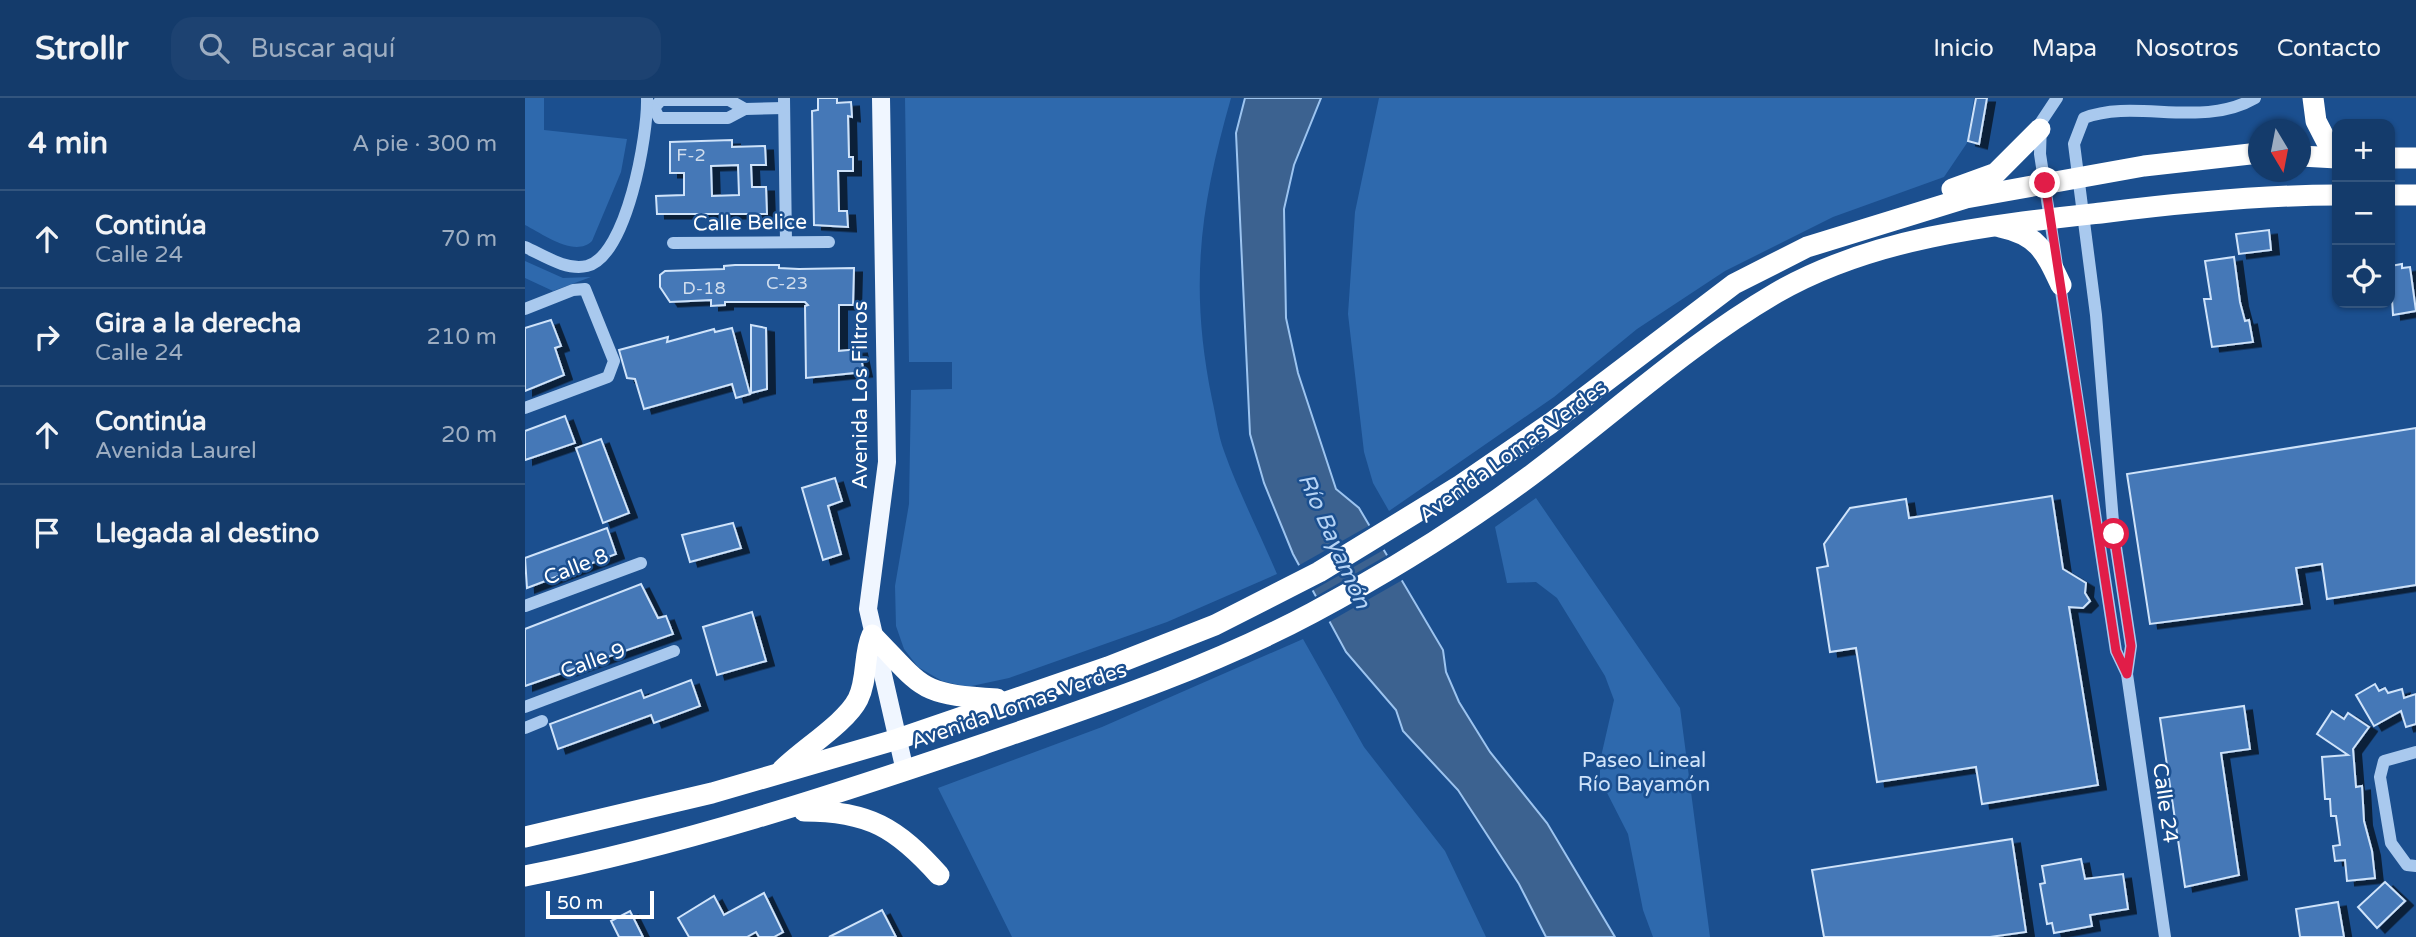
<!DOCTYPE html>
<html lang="es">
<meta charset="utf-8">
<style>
:root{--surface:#143b6b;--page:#1d4271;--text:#f1f3f6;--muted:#9dadc1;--line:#33557e}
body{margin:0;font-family:"Varela Round",sans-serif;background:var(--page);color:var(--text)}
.controls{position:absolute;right:21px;top:21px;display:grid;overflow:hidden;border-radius:14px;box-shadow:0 2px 5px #0004}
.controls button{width:63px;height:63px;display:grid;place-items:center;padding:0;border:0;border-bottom:2px solid var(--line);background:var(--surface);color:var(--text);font:35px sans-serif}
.compass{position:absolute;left:1723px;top:21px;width:63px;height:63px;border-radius:50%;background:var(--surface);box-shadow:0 2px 5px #0004;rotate:170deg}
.scale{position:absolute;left:21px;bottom:18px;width:108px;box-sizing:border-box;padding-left:7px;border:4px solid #fff;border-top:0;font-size:19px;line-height:24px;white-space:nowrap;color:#fff;-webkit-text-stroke:5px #1b4f8f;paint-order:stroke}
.stop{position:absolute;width:21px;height:21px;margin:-16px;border:5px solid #e11d48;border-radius:50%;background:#fff}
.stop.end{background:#e11d48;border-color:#fff;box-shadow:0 2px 7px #0008}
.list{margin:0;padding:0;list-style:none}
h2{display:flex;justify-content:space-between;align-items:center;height:91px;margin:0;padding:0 28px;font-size:30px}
h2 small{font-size:23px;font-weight:400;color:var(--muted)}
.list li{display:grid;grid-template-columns:46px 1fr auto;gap:21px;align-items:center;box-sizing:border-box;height:98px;padding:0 28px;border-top:2px solid var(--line)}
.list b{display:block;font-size:26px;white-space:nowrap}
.list p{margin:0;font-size:23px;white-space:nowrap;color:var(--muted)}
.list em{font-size:23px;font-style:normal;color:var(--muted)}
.icon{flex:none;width:38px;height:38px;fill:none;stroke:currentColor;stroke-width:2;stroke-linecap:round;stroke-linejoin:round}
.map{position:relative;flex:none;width:1891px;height:839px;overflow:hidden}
header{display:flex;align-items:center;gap:42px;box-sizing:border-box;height:98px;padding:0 35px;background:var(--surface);border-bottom:2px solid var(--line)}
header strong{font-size:33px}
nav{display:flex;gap:38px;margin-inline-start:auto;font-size:24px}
.search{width:490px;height:63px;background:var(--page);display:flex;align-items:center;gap:18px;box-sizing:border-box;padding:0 24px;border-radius:21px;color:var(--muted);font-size:26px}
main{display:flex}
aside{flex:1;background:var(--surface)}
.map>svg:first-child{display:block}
.green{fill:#2e69ad}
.water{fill:#3c6290;stroke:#9cc4f0;stroke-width:2}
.pier{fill:#1b4f8f}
.building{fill:#4478b7;stroke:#cfe3fa;stroke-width:2;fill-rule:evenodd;filter:url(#shadow)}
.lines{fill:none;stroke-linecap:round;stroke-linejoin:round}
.minor{stroke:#a9c9ee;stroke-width:12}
.major{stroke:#f0f6ff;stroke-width:18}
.highway{stroke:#fff;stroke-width:21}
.route{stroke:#e11d48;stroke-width:9}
.labels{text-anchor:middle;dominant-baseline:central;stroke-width:5;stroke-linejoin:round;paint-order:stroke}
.number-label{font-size:18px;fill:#d0dded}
.street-label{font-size:21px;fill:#fff;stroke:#1b4f8f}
.park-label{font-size:21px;fill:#cfe3fa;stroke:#1b4f8f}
.water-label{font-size:23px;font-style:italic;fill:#b5d3f5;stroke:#1b4f8f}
</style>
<header>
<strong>Strollr</strong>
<div class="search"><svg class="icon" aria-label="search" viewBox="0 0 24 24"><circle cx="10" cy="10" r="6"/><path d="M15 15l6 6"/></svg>Buscar aquí</div>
<nav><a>Inicio</a><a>Mapa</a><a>Nosotros</a><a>Contacto</a></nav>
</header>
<main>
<aside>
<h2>4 min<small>A pie · 300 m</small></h2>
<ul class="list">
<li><svg class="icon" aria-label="ahead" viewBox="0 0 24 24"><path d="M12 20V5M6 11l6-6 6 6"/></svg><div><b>Continúa</b><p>Calle 24</p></div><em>70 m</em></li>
<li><svg class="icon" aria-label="right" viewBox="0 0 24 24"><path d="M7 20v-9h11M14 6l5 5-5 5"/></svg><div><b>Gira a la derecha</b><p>Calle 24</p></div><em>210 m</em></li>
<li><svg class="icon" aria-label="ahead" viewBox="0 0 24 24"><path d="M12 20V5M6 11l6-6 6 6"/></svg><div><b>Continúa</b><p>Avenida Laurel</p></div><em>20 m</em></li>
<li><svg class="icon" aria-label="arrive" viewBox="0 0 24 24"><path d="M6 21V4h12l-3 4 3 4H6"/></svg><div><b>Llegada al destino</b></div></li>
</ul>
</aside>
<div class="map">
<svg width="1891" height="839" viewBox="0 0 1891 839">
<defs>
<filter id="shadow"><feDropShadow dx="8" dy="4.5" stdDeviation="0" flood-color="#0009"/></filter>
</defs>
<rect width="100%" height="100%" fill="#1b4f8f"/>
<g class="green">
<path d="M0,0H19V32L102,41L96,74L67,143C50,160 18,136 0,127Z"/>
<path d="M380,0H706C675,109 664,188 687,301C691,318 693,337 699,353C714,395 735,436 752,476L642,524L484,580L442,589L417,583L393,569L379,551L371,528L370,488L384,406L386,292L427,291V264H384Z"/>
<path d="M854,0H1449L1442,45L1419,79L1308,119L1200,173L1112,231L1029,299L864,413L848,385L839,354L823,216L830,114Z"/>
<path d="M0,163L38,180L66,179L28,193L0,180Z"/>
<path d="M1011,400L1155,610L1185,839H1128L1118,812L1103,736L1075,681V663L1089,602L1080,578L1032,500L1011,484L982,485L970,429Z"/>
<path d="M778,541L839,649L920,753L961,839H487L413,690L577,629Z"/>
</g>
<path class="water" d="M720,0H796L769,67L759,111L761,220L773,275L811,391L834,410L918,552L921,574L934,604L965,654L1022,725L1090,839H1021L994,786L933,692L878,633L871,612L821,554L768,456L739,385L725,336L711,35Z"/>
<g class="pier">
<path d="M847,426L862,450L785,494L771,469Z"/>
<path d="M866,455L881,480L802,525L788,500Z"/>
</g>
<g class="building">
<path d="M293,0H312V5L326,4L327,19L323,18L324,59H328V73H313L314,113H322L323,129L289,127L287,13L293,12Z"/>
<path d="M1451,0H1462L1454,46L1443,43Z"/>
<path d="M207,42V49L240,48L241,67H226L227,89H241L242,116H132L131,98L159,97V75H145V44ZM213,67L214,97L187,98L186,68Z"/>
<path d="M1744,132L1746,152L1714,156L1711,136Z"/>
<path d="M1709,159L1715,204L1720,223L1724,222L1728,244L1687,249L1679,201H1686L1680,163Z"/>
<path d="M1877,166V170L1885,169L1891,213L1868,217L1865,168Z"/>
<path d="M210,167H254V170L274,171L329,170L328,207H314V253L334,251L339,274L281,280L280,208L283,207L280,204H200V207L186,208V202L145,204L135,189V177L140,173L199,171V168Z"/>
<path d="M26,222L36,248L30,250L39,277L0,293V230Z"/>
<path d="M226,227L241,230L242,291L226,295Z"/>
<path d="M207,230L225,296L211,300L207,286L119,311L110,281L102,280L94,252L143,239L142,244L189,231L190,234Z"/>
<path d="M40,318L50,345L0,362V333Z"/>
<path d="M1891,330V487L1802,501L1797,466L1771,470L1777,506L1625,526L1602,376Z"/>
<path d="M76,341L104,415L78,425L51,350Z"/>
<path d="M310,380L317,403L303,408L316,456L298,462L277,390Z"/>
<path d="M1527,398L1538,471L1561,485L1560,495L1565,503L1558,510L1544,509L1573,687L1457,706L1451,669L1352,684L1331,550L1305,554L1292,470L1303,468L1299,446L1325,410L1381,401L1384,420Z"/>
<path d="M208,425L216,450L165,464L157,437Z"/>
<path d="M82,430L91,456L2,490L0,460Z"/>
<path d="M116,486L133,520L141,518L148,536L0,588V531Z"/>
<path d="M227,514L241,563L192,577L178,529Z"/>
<path d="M166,582L175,608L129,625L126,617L33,651L25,626L116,592L119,600Z"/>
<path d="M1850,586L1854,593L1860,590L1863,595L1877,591L1879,600L1891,596V626L1881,629L1876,613L1849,628L1831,597Z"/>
<path d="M1719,608L1725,651L1696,655L1714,777L1660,789L1635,620Z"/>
<path d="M1807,613L1819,621L1823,615L1844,629L1828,651L1831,689L1837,688L1839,723L1847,753L1850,780L1822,783L1820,762L1810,763L1808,748L1815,747L1811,718H1806L1805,701H1800L1797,659L1823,657L1792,636Z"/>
<path d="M1487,741L1501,834L1465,839H1299L1287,772Z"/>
<path d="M1556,761L1560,781L1598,776L1603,811L1565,817L1567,828L1529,835L1527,825L1522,826L1515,786L1520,785L1517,768Z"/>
<path d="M1860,784L1880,803L1852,830L1833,809Z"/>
<path d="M239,795L258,834L249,839H234L231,834L222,839H164L153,820L189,798L199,817Z"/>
<path d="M1813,804L1819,839H1775L1771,811Z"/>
<path d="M357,812L371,839H304Z"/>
<path d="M105,813L118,839H94L86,823Z"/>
</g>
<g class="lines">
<g class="minor">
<path d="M259,0L261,144"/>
<path d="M1532,0L1516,24L1515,56L1591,553L1602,576"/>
<path d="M122,10H129L136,2H204L220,11"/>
<path d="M129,10L134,20H203L220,11L259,10"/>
<path d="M148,145L304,144"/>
<path d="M0,149C18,157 41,173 62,168C102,158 123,37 122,0"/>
<path d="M0,211L48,192L60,191L89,263L83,279L0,310"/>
<path d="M0,508L116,465"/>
<path d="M0,609L149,553"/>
<path d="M0,630L17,623"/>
<path d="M1891,654L1859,663L1855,679L1866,745L1882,767L1891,768"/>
<path d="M1640,839L1602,576L1606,548L1589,436L1571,217L1549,46L1559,20C1610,0 1677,31 1730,0"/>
</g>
<path class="major" d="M356,0L362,364L343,511L380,673"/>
<g class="highway">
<path d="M1788,0L1791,23L1810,60"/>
<path d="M1776,58L1812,60"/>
<path d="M1865,60H1891"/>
<path d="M1427,91L1471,75L1515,31"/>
<path d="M1865,97H1891"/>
<path d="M1475,129C1513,137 1520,153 1536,187"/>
<path d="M257,672C278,651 321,625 333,601C343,581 338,557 347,537C400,591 392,596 472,601"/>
<path d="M279,713C344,713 372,730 414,777"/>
<path d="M0,739L187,695L373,641L583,569L690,527L794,474L936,387L1026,325L1209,186L1282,149L1441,100L1619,68L1734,55"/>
<path d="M0,778C156,747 306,698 456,647C569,608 682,571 787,515C862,475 936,429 1005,378C1087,317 1162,247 1251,195C1348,139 1466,127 1576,115C1655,105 1733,97 1812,97"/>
</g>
</g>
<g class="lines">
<path class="route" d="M1520,85L1591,553L1602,576L1606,548L1589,436"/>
</g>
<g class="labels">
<g class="number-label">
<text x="166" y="57">F-2</text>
<text x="262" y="185">C-23</text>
<text x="179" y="190">D-18</text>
</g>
<g class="street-label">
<text transform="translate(225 125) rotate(-1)">Calle Belice</text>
<text transform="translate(335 297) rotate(-90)">Avenida Los Filtros</text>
<text transform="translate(988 354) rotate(-36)">Avenida Lomas Verdes</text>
<text transform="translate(51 469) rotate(-21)">Calle 8</text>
<text transform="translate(68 563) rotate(-20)">Calle 9</text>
<text transform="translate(494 608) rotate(-19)">Avenida Lomas Verdes</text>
<text transform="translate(1640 705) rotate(82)">Calle 24</text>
</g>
<g class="park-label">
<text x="1119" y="662">Paseo Lineal<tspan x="1119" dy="24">Río Bayamón</tspan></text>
</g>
<g class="water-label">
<text transform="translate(809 443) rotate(66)">Río Bayamón</text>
</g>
</g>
</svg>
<div class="controls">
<button>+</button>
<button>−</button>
<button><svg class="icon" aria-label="locate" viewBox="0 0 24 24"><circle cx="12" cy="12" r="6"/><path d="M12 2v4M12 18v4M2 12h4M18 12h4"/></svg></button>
</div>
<svg class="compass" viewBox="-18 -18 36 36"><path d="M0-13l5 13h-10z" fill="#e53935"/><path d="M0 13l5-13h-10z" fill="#9dadc1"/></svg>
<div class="scale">50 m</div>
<div class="stop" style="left:1589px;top:436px"></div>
<div class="stop end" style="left:1520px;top:85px"></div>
</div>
</main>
